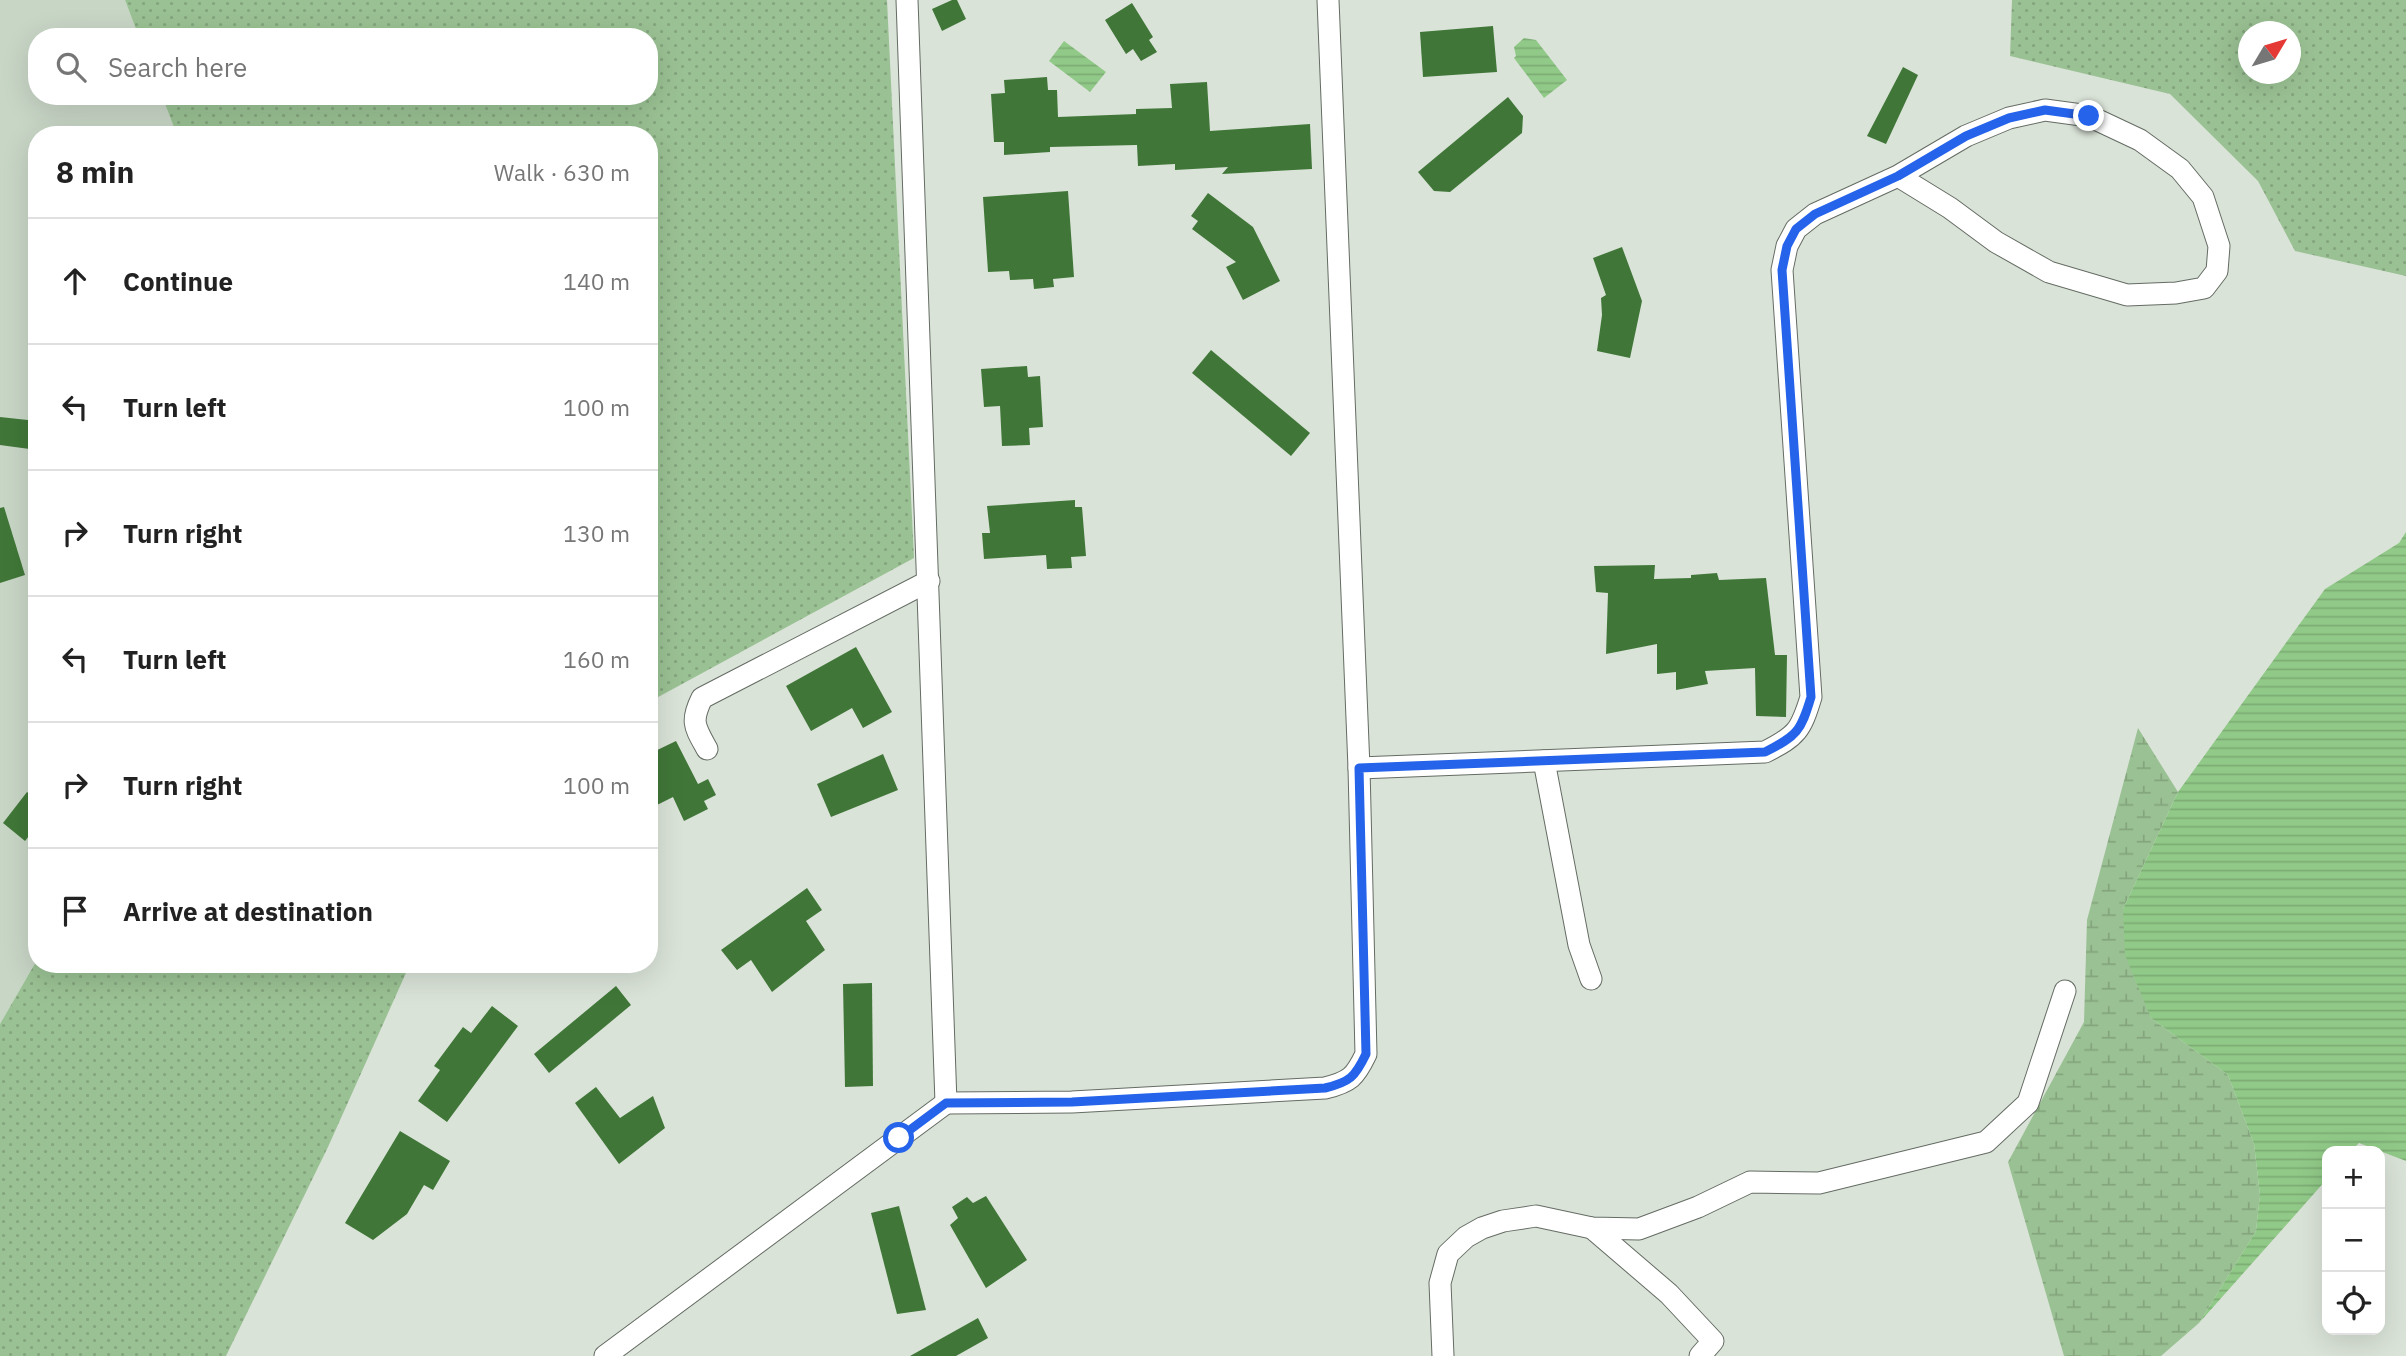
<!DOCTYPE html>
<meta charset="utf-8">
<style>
:root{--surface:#fff;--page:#f6f6f6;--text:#222;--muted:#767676;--line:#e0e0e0}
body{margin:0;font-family:"IBM Plex Sans",sans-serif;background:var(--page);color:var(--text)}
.controls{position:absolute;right:21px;bottom:21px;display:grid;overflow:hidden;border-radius:14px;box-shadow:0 7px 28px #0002}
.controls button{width:63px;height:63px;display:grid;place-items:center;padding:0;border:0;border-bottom:2px solid var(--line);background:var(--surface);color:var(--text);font:35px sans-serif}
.compass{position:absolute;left:2238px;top:21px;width:63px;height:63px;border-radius:50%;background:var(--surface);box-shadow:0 7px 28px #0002;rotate:52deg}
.stop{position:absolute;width:21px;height:21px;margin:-16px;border:5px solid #2563eb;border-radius:50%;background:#fff}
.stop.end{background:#2563eb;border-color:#fff;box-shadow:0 2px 7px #0008}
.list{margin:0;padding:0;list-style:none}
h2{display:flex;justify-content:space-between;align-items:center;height:91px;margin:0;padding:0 28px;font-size:30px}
h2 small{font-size:23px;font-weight:400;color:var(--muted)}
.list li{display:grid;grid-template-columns:46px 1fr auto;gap:21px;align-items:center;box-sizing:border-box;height:126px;padding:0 28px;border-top:2px solid var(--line)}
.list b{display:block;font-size:26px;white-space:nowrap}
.list em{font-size:23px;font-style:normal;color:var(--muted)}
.icon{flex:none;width:38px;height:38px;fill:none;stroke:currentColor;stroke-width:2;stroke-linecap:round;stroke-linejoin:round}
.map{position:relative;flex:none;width:2406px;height:1356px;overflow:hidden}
.search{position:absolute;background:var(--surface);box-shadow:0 7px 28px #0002;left:28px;top:28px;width:630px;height:77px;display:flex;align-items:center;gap:18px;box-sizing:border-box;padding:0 24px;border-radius:28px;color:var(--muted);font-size:26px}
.panel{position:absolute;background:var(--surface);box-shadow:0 7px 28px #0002;left:28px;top:126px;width:630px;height:847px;border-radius:28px}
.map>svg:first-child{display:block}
.built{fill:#c8d6c6}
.grass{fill:url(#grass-dots);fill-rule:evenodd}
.wetland{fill:url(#wetland-marsh)}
.water{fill:url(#water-rules)}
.building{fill:#407738}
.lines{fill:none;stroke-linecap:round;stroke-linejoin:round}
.minor-casing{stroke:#646c63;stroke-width:23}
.minor{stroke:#fff;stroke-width:21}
.route{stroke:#2563eb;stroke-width:9}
</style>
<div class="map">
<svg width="2406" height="1356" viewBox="0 0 2406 1356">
<defs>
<pattern id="grass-dots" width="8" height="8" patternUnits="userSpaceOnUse" patternTransform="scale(1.75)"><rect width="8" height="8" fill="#9ac193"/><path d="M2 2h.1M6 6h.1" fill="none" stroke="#84a57e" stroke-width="1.8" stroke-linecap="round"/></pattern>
<pattern id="wetland-marsh" width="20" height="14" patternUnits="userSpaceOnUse" patternTransform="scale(1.75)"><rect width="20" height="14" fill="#9ac193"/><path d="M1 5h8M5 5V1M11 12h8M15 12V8" fill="none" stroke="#84a57e"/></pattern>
<pattern id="water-rules" width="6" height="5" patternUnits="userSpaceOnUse" patternTransform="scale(1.75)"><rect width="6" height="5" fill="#91ca88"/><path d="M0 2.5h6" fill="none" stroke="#7cac74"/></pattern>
</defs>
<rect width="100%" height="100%" fill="#dae3d8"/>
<path class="built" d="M0,0H125L139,37H37V96H162L177,135H37V960L0,1024Z"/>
<g class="grass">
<path d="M125,0H887L914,558L649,702V135H177L162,96H649V37H139Z"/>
<path d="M2012,0H2406V276L2295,251L2258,181L2170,94L2010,56ZM2248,32H2290V74H2248Z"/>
<path d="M37,960V964H410L328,1147L226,1356H0V1024Z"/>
</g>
<path class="wetland" d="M2138,728L2178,792L2123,909L2151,1018L2228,1075L2254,1144L2260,1195L2256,1231L2199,1323L2161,1356H2064L2008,1162L2084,1022L2087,920Z"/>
<g class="water">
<path d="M1524,38L1536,40L1567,80L1544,98L1514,58L1516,56L1514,47Z"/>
<path d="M1064,41L1106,72L1090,92L1049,61Z"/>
<path d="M2406,532V1161L2359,1143L2351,1151H2327V1179L2199,1323L2256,1231L2260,1195L2254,1144L2228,1075L2151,1018L2125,955L2123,909L2178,792L2325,589L2399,543Z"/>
</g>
<g class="building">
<path d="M952,0H957L966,19L942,31L932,9Z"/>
<path d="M1132,3L1153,37L1149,40L1157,52L1141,61L1133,49L1126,54L1105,20Z"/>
<path d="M1493,26L1497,72L1423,77L1420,32Z"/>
<path d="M1903,67L1918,75L1886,144L1867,136Z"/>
<path d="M1047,77L1048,90H1057L1058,117L1136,114V109L1172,108L1170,84L1207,82L1210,131L1310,124L1312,169L1222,174L1228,167L1175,170V164L1138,166L1137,145L1050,147V152L1004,155V142H994L991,94L1005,93L1004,80Z"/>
<path d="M1508,97L1523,116L1522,133L1450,192L1434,191L1418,172Z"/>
<path d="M1068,191L1074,277L1053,279L1054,287L1034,289L1033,279L1010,280L1009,271L988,272L983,197Z"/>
<path d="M1208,193L1253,227L1280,281L1243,300L1226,267L1236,262L1192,229L1198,221L1191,216Z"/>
<path d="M1622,247L1642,301L1630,358L1597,351L1602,315L1601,298L1606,295L1593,258Z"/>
<path d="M1211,350L1310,433L1291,456L1192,373Z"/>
<path d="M1027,366L1028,377L1040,376L1043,427L1029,428L1030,445L1002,446L1000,406L984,407L981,369Z"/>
<path d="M0,417L37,421V450L0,445Z"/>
<path d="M1075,500V507H1082L1086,556L1071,557L1072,568L1047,569L1046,555L984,559L982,533H990L987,506Z"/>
<path d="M4,507L25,575L0,583V508Z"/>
<path d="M1655,565L1654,579L1691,578V575L1717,573L1719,580L1766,578L1775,655H1787L1786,717L1756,716L1755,668L1705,671L1708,684L1676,690V672L1657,674V644L1606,654L1608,593L1596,592L1594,566Z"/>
<path d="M856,647L892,712L863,728L852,708L811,731L786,686Z"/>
<path d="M676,741L698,784L708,779L716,795L704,801L708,809L684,821L673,797L649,809V754Z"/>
<path d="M883,754L898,790L831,817L817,784Z"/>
<path d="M27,792L37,799V826L25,841L3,823Z"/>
<path d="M807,888L822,910L806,921L825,950L772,992L751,960L737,970L721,950Z"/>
<path d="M872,983L873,1086L845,1087L843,984Z"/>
<path d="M616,986L631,1005L549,1073L534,1054Z"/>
<path d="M492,1006L518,1026L447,1122L418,1101L440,1070L434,1066L463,1027L471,1033Z"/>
<path d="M596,1087L620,1118L653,1096L665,1128L619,1164L575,1103Z"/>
<path d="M400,1131L450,1161L433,1190L424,1185L407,1214L373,1240L345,1223Z"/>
<path d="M986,1196L1027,1260L986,1288L950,1225L958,1218L952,1207L967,1197L973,1203Z"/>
<path d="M899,1206L926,1310L897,1314L871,1213Z"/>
<path d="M978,1318L988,1338L956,1356H910Z"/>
</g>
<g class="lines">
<g class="minor-casing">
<g id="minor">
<path d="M907,0L946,1103L1072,1102L1325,1088C1350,1082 1355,1077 1366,1054L1359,768L1328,0"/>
<path d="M707,749C695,727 690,722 702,698L929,581"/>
<path d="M1544,761L1579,945L1591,979"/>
<path d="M1359,768L1765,752C1797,736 1801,730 1811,697L1782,270L1787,246L1796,229L1815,214L1898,176L1966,136L2009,118L2045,110L2089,116L2140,140L2180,169L2203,197L2219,246L2217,271L2204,288L2176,293L2127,295L2049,272L1996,242L1950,208L1898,176"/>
<path d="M1592,1228L1669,1294L1713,1341L1700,1356"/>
<path d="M605,1356L946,1103"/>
<path d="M1443,1356L1440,1283L1448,1254L1466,1237L1482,1228L1503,1221L1536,1216L1592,1228L1639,1229L1698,1207L1750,1182L1819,1183L1986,1142L2028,1103L2065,991"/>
</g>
</g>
<use href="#minor" class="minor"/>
</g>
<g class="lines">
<path class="route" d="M899,1138L946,1103L1072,1102L1325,1088C1350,1082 1355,1077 1366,1054L1359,768L1765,752C1797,736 1801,731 1811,697L1782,270L1787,246L1796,229L1815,214L1898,176L1966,136L2009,118L2045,110L2089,116"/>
</g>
</svg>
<div class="controls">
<button>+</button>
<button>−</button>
<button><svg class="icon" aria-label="locate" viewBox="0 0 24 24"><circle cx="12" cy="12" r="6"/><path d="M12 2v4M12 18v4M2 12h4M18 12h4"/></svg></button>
</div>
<svg class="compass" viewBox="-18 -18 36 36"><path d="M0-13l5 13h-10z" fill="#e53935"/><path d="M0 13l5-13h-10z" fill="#767676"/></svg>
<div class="stop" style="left:899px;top:1138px"></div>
<div class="stop end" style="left:2089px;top:116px"></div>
<div class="search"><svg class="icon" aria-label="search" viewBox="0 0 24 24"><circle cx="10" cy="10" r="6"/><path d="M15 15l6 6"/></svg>Search here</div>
<section class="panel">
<h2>8 min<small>Walk · 630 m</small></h2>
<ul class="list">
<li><svg class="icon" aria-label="ahead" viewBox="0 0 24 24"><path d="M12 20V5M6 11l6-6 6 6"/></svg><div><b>Continue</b></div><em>140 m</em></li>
<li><svg class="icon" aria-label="left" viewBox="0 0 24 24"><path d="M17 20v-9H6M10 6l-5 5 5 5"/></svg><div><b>Turn left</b></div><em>100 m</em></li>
<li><svg class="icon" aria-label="right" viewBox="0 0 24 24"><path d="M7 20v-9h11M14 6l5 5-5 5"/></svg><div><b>Turn right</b></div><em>130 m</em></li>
<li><svg class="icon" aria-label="left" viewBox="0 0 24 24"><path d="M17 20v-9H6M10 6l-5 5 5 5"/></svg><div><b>Turn left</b></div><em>160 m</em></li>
<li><svg class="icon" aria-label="right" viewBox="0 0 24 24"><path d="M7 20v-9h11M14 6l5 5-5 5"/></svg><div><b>Turn right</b></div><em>100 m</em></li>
<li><svg class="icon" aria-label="arrive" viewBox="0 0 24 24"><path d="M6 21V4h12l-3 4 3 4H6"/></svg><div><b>Arrive at destination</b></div></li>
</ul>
</section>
</div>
